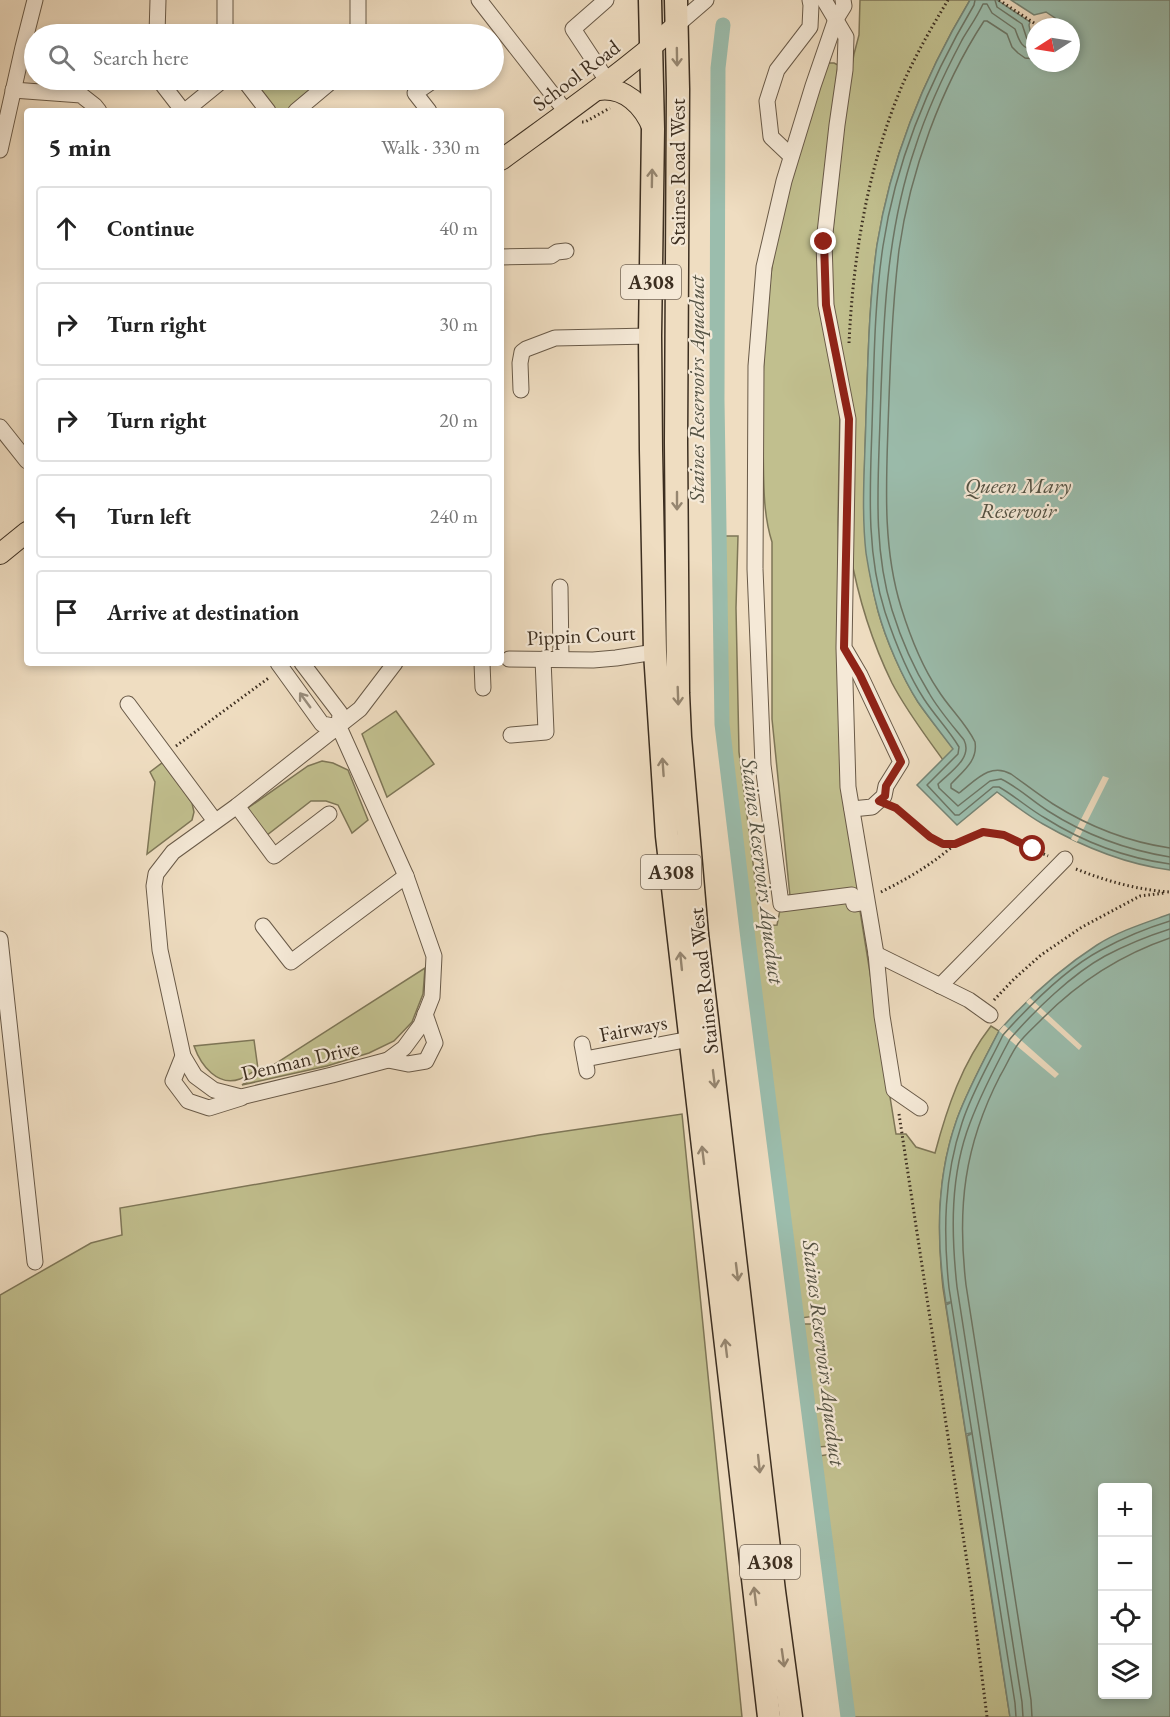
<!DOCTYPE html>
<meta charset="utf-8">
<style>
:root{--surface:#fff;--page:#f6f6f6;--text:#222;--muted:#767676;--line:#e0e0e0}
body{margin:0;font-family:"EB Garamond",serif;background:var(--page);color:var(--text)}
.controls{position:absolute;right:18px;bottom:18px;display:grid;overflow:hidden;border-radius:6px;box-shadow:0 3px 9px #0003}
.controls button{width:54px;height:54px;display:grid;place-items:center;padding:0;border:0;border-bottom:2px solid var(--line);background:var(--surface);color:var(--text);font:30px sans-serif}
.compass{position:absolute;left:1026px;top:18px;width:54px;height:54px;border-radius:50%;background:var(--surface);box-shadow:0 3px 9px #0003;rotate:258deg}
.stop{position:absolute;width:18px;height:18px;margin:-14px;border:4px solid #8f2418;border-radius:50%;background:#fff}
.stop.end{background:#8f2418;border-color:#fff;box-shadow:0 2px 6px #0008}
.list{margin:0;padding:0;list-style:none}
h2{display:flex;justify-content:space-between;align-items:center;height:78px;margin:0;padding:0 24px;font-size:26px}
h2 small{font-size:20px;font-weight:400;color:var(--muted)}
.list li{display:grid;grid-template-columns:39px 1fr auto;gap:18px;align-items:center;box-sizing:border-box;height:84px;margin:0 12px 12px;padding:0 12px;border:2px solid var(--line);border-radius:6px}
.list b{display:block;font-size:22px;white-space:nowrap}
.list em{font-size:20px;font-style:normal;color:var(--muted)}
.icon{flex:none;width:33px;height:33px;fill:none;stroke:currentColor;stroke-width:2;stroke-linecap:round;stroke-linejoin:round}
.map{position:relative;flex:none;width:1170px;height:1717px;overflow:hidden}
.search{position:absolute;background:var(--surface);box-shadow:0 3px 9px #0003;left:24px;top:24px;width:480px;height:66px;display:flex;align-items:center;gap:15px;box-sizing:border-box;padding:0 21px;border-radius:33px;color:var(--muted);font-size:22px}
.panel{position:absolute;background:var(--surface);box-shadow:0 3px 9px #0003;left:24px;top:108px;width:480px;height:558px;border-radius:6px}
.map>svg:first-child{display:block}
.green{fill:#c1bf8e;stroke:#7e7657;stroke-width:1.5}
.water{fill:#9bbdad;stroke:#758475;stroke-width:1.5;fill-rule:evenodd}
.pier{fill:#efddc1}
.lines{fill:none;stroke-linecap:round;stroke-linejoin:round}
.shore{stroke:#6c7666;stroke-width:1.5}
.canal{stroke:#9bbdad;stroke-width:15}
.minor-casing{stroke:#695a48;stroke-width:17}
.major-casing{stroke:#3c2e20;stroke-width:22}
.highway-casing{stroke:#3c2e20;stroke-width:25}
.path{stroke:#3c2e20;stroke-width:3;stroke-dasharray:1.5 3;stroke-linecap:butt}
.minor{stroke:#f5e9d7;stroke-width:15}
.major{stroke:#efddc1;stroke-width:20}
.highway{stroke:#efddc1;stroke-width:22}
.oneway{stroke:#968670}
.oneway2{stroke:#988c7c}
.route{stroke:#8f2418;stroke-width:8}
.labels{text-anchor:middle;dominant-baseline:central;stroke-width:4.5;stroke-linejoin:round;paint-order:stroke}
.shield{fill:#f5e9d7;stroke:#746657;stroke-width:1.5}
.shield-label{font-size:20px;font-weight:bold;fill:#3c2e20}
.street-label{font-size:21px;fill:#3c2e20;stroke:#f5e9d7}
.water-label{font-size:22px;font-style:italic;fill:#545243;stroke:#f5e9d7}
</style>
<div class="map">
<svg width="1170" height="1717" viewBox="0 0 1170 1717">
<rect width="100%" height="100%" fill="#efddc1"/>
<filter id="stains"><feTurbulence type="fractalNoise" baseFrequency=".00333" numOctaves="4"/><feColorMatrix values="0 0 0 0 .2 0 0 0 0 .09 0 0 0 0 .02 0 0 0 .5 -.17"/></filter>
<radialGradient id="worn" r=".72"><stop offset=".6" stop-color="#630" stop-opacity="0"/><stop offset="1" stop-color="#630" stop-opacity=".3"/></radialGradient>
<g class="green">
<path d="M860,0H970C925,75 891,157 877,245C869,302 868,359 866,417C864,485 860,544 878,611C886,640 902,677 918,702C929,718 942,734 954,749L943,760C925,735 906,710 892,683C872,642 858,597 850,552L830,256L848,86L854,54L859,35Z"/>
<path d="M826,63H834L838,65L820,222L840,410L838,522L840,677L853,850L860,911L896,1134H906L916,1147L935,1153C947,1108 962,1063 991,1026L999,1031C984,1060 968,1089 957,1119C937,1174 937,1231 943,1288L1010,1717H853L819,1456L831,1454V1446L818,1447L802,1324H815V1316L801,1318L733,775L728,727L725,536H738L736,608L739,752L761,926L777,925L780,910L791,906L772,719V542C762,511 764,476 763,443C761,358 766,272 787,189C797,146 813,104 826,63Z"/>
<path d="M252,80H320L321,82L289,110L275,111Z"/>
<path d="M396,711L434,764L387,797L362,734Z"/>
<path d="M322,761L333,763L348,770L368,820L352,833L338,805L326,801H311L258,842L245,810L308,766Z"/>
<path d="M162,763L166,765L192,803L194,812L192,820L147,854L155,782L150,772Z"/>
<path d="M425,968L423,994L412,1022L394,1041L369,1053L327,1066L242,1085Z"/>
<path d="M254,1040L258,1069C252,1072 246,1077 240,1079C218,1087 201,1066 194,1046Z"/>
<path d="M682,1114L742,1717H0V1295L91,1243L122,1235L120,1208L539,1135Z"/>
</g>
<g class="water">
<path d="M970,0H997L1030,22L1029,25L1031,35L1035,38V63H1071V27H1058L1055,18L1046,12L1034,15L1011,0H1170V870C1125,864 1083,847 1043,824C1027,815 1012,803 997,792L957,825L917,785L953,749C942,734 929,718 918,702C902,677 886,640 878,611C873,592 869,572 866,553C861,508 865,462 866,417C868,359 869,301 877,245C891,157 925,75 970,0Z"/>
<path d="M1170,914V1717H1010L967,1436L971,1434V1433L966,1434L946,1305L950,1303V1302L946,1303C936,1242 936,1178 957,1119C968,1089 984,1060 999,1031C1027,999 1060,969 1097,945C1119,931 1145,923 1170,914ZM1102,1488H1148V1694H1102Z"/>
</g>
<g class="pier">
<path d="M1103,776L1109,778L1077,842L1071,839Z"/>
<path d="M1030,998L1082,1046L1079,1050L1026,1002Z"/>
<path d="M1004,1025L1059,1074L1055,1078L999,1031Z"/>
</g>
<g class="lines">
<g class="shore">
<path d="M975,0L974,5C930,79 896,160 883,246C874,306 874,367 872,427C870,489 866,552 885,612C895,642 907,673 924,699C935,716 949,730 959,747L958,754L927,785L955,815H959L993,787H999C1015,796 1029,809 1045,818C1083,842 1126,858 1170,864"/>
<path d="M995,0L997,7L1022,24L1027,39L1035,42"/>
<path d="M1035,50C1021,49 1019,40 1015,29L992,13L987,4H983C977,17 969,28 962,40C944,74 927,110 915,148C885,236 883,328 880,421C878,484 873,549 892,610C901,639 913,667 929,693C938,709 952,725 964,740C973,758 950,772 938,784L939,788L958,806L990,781L1001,779C1018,787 1032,801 1048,811C1084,834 1127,850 1170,857"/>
<path d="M1035,59L1025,58L1018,53L1012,47L1007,34L987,21H984C941,87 910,172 899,250C892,309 890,368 888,427C886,487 883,549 901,607C910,636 921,665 938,690C949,708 966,723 975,742C978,761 963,771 951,784V788L959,793C975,781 990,762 1011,774C1025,784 1039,795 1053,804C1088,826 1129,842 1170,848"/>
<path d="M1016,1717L1015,1703L949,1288C943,1231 944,1177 962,1123C972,1092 989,1064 1003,1035C1029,1006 1067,968 1101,950C1123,938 1147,928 1170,921"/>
<path d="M1023,1717L1022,1702L957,1287C951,1232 950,1175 970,1123C981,1094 995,1067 1010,1039C1034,1011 1072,974 1105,956C1126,945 1148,936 1170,929"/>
<path d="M1032,1717L1031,1700L966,1285C957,1208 964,1146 1000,1076C1006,1066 1011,1054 1018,1044C1024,1036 1033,1028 1040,1021C1077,983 1120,955 1170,938"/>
</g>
<path class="canal" d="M723,25L718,68L717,400L722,724L749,947L848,1717"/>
<g class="minor-casing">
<g id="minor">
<path d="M225,0V34"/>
<path d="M358,0V34"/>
<path d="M479,0L567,113"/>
<path d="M606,0L573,29L608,82"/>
<path d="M824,0L846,37L845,70L837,125L824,242L826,305L848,419L844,648L848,787L876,954L882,1016L894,1090L920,1108"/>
<path d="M843,0L844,6L836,19L813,86L784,181L764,267L756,366L755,569L763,765L781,904L852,895L854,904L866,902"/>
<path d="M677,25L706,0"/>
<path d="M157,34L158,0"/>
<path d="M159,80L183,111"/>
<path d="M244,80L268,111"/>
<path d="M13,90L81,95L95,106L99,111"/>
<path d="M185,111L223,80"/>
<path d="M296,111L333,80"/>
<path d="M429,111L415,93L434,80"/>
<path d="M0,150L23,47L35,0"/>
<path d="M791,156L771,137L767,101L777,70L810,27L811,5L810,0"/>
<path d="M501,257L551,256L557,252L566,251"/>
<path d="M521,390L520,363L522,352L526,349L555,338L650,336"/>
<path d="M0,427L27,461"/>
<path d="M560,587L561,659"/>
<path d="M846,651L860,675L901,762L886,786L884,796L872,807L852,809"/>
<path d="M509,659L593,660L616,658L655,652"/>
<path d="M278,663L322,724L339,727"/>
<path d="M302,663L340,713L339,727L406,876L434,956L432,997L421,1025L404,1048L388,1060L332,1075L241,1097L214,1090L195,1076L183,1056L160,950L154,886L156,874L173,852L237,806L360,709L395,663"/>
<path d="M482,663L483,688"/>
<path d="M128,704L215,821"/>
<path d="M511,735L546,732L543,659"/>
<path d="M237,806L274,856L329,814"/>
<path d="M263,926L291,962L406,876"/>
<path d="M0,939L35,1262"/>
<path d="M876,954L969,1000L990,1015"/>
<path d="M940,986L1065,859"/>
<path d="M582,1044L587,1071"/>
<path d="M183,1056L173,1081L188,1101L209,1108L241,1098"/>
<path d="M585,1059L690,1039"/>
<path d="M388,1060L408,1064L426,1061L435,1043L425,1014"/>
</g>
</g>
<g class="major-casing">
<g id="major">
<path d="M598,90C625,86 644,106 653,129"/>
<path d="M501,160C561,116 621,74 677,25"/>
<path d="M0,554L27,532"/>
</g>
</g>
<g class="highway-casing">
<g id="highway">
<path d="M650,0L653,129L650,336L651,450L655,652L667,836L769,1717"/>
<path d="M676,0L678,89L676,443L678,693L680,737L697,934L774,1591L791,1717"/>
</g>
</g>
<g class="path">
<path d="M999,0L1040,27"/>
<path d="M582,122H585L610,108"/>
<path d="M849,343C853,258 867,172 899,93C912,61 930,30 948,0"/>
<path d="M176,746L270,677"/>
<path d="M892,806C910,815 923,840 944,844C960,848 969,835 983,833C1003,830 1030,848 1048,856"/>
<path d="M1076,869C1106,881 1138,890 1170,892"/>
<path d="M881,892C907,879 931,865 953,846"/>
<path d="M994,1000L1015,978L1041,955L1082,927L1140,896L1165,893"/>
<path d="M899,1114L971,1588L987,1717"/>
</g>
<use href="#minor" class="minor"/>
<use href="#major" class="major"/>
<use href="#highway" class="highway"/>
</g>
<defs><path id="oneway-shaft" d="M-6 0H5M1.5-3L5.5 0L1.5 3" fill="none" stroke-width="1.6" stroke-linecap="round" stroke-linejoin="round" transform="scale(1.5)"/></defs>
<g class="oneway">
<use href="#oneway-shaft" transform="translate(677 57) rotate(89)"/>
<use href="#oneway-shaft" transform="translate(652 178) rotate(-89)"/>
<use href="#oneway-shaft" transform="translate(677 501) rotate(90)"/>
<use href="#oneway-shaft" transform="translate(678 696) rotate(88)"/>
<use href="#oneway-shaft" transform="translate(663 767) rotate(-94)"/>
<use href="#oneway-shaft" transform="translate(681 961) rotate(-96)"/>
<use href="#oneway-shaft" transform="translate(714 1079) rotate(83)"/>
<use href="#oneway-shaft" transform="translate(703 1155) rotate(-97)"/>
<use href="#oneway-shaft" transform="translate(737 1272) rotate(83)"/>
<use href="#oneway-shaft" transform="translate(726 1348) rotate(-97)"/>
<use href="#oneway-shaft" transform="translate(759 1464) rotate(84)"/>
<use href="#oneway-shaft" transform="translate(755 1596) rotate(-97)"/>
<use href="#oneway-shaft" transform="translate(783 1658) rotate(82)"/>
</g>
<use class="oneway2" href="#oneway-shaft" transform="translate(305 700) rotate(-126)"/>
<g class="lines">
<path class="route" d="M824,242L826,305L849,419L844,648L860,675L901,762L886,786L885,796L879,801L896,808L930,837L943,844H955L983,832L1004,835L1033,849"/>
</g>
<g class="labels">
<g class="shield">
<rect x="621" y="265" width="60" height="34" rx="4.5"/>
<rect x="641" y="855" width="60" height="34" rx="4.5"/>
<rect x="740" y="1545" width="60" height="34" rx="4.5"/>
</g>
<g class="shield-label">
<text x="651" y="282">A308</text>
<text x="671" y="872">A308</text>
<text x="770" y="1562">A308</text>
</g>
<g class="street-label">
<text transform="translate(576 75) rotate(-37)">School Road</text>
<text transform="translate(677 172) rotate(-90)">Staines Road West</text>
<text transform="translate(581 635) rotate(-3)">Pippin Court</text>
<text transform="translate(703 981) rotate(-96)">Staines Road West</text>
<text transform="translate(633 1028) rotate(-11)">Fairways</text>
<text transform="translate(300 1060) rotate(-13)">Denman Drive</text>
</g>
<g class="water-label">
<text transform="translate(696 389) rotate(-90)">Staines Reservoirs Aqueduct</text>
<text x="1018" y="485">Queen Mary<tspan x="1018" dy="25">Reservoir</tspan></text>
<text transform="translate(763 871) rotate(83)">Staines Reservoirs Aqueduct</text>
<text transform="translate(824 1353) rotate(83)">Staines Reservoirs Aqueduct</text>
</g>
</g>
<rect width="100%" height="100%" filter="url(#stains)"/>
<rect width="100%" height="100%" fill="url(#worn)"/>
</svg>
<div class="controls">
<button>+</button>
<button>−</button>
<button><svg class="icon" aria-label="locate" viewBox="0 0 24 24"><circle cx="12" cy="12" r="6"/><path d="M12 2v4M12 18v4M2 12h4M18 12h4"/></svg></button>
<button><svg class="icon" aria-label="layers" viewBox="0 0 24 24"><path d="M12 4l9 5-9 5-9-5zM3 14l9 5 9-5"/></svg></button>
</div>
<svg class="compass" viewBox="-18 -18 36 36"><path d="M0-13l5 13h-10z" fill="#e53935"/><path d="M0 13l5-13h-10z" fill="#767676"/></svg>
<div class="stop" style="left:1033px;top:849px"></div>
<div class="stop end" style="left:824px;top:242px"></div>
<div class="search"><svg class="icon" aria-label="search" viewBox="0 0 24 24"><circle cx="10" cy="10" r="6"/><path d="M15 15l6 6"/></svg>Search here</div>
<section class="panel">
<h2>5 min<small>Walk · 330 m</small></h2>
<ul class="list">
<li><svg class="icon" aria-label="ahead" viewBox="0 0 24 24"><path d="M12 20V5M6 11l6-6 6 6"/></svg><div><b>Continue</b></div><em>40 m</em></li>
<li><svg class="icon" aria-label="right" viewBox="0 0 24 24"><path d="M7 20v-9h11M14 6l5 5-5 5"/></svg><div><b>Turn right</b></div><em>30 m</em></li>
<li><svg class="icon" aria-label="right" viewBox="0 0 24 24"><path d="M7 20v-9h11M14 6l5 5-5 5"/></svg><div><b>Turn right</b></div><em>20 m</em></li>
<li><svg class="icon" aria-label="left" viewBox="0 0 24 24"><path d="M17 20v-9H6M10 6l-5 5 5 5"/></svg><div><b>Turn left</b></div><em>240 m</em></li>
<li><svg class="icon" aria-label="arrive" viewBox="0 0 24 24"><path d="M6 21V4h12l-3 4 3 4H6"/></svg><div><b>Arrive at destination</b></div></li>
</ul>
</section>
</div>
